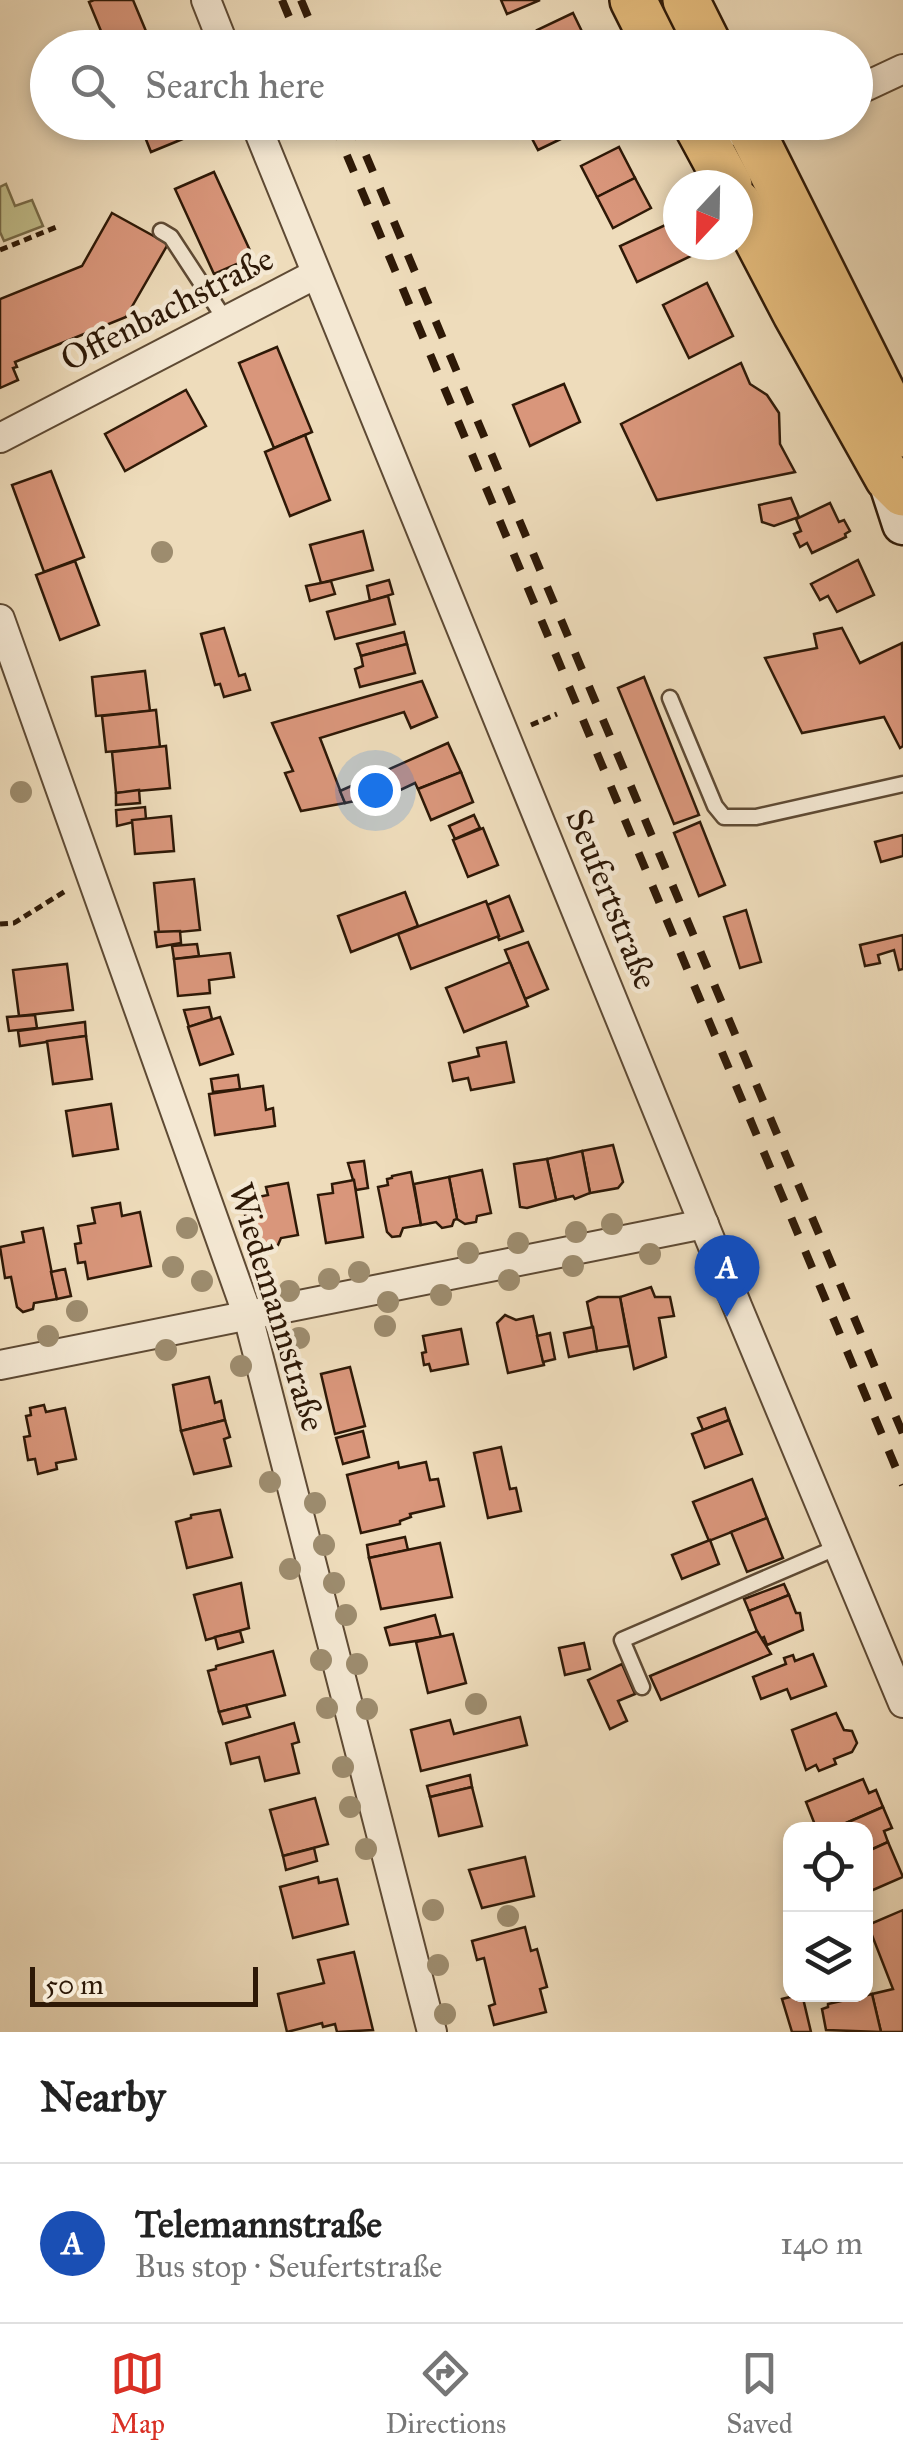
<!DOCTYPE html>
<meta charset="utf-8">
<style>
:root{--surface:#fff;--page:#f6f6f6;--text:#222;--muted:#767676;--line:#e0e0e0;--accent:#d93025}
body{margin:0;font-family:"IM FELL Great Primer",serif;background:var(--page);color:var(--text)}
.controls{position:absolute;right:30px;bottom:30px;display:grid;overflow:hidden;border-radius:20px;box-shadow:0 5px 15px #0003}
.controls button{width:90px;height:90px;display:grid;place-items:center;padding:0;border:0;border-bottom:2px solid var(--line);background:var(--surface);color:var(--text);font:50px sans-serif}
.compass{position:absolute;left:663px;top:170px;width:90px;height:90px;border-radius:50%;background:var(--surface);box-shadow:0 5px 15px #0003;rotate:202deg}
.scale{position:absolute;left:30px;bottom:25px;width:228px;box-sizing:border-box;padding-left:10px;border:5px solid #2e1907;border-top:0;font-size:28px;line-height:35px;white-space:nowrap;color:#2e1907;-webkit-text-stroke:8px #f4e8d3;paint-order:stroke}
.you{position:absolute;left:375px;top:790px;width:35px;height:35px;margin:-25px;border:8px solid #fff;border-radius:50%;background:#1a73e8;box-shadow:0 0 0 15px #1a73e833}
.badge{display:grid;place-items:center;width:65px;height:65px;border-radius:50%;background:var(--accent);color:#fff;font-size:32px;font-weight:700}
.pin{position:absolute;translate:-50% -82px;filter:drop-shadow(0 2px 5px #0008)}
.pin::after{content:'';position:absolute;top:52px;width:35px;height:30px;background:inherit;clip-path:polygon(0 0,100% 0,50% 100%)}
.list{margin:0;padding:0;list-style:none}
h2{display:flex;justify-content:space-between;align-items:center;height:130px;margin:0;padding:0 40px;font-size:42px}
h2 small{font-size:32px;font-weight:400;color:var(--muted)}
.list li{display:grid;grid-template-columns:65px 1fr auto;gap:30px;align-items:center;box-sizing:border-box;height:160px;padding:0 40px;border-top:2px solid var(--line)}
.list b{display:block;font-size:38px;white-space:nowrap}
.list p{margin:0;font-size:32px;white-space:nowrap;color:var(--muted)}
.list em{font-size:32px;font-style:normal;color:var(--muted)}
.icon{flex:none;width:55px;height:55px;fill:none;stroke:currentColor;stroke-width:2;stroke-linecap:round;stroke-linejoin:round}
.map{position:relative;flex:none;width:903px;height:2032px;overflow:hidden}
.search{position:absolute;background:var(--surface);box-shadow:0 5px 15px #0003;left:30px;right:30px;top:30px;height:110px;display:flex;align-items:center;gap:25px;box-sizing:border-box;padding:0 35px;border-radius:55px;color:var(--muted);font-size:38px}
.sheet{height:290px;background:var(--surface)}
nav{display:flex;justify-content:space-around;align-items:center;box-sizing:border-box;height:140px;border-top:2px solid var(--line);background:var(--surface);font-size:28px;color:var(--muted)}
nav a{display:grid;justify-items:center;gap:5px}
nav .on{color:var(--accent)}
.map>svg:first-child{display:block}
.green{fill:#c1be8b;stroke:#786c49;stroke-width:2.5}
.building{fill:#d9967b;stroke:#2e1907;stroke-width:2.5}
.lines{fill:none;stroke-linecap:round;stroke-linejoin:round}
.service-casing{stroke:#5e4a34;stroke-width:19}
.minor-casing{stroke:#5e4a34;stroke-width:32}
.secondary-casing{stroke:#2e1907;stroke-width:45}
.primary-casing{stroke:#2e1907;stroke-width:50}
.path{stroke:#2e1907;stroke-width:5;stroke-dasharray:8 5;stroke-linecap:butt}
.service{stroke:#f4e8d3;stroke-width:14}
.minor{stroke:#f4e8d3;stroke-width:28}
.secondary{stroke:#f4e8d3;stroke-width:40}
.primary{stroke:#e7be7e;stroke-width:45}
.rail{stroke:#2e1907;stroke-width:8;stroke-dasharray:18 18;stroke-linecap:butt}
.tree{fill:#9d8c6e}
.labels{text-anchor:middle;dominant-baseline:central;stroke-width:9;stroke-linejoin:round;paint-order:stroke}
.street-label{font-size:35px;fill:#2e1907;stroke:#f4e8d3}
</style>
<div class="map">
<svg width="903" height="2032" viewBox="0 0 903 2032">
<rect width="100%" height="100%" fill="#eedcbb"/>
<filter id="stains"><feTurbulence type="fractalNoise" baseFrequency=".002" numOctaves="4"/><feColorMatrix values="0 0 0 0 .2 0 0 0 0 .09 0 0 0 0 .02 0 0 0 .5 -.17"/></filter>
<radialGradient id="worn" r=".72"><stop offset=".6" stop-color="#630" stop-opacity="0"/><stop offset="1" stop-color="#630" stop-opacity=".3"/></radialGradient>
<path class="green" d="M6,184L15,206L32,200L43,226L4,241L0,232V187Z"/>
<g class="building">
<path d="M94,0H133L153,48H108L89,2Z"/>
<path d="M501,0H540L507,14Z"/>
<path d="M573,13L590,48H545L537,30Z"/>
<path d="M139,122H184L190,136L151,152Z"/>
<path d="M546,122H596L538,150L528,131Z"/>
<path d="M619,147L635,178L597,197L581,166Z"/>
<path d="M214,172L253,257L214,274L175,189Z"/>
<path d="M635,178L651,208L613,228L597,197Z"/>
<path d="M112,213L168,244L126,317L15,362L17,367L13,368L18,380L0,388V299L82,266Z"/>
<path d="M674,221L678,230V245H685L691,256L637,282L620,246Z"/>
<path d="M707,283L733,336L689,358L663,305Z"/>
<path d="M277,347L312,432L274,448L239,363Z"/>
<path d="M741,363L750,384L767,395L779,413L780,444L795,472L657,500L621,424Z"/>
<path d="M564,384L580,422L530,446L513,405Z"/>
<path d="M186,390L206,426L125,471L105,434Z"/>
<path d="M305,435L330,500L290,516L265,452Z"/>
<path d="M51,471L84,557L44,572L12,485Z"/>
<path d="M791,498L799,517L774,526L762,522L759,505Z"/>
<path d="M830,503L839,522L844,520L850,531L845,534L846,537L812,553L807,543L800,547L794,534L801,531L796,519Z"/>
<path d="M363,531L373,570L321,583L310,545Z"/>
<path d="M858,560L874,595L837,612L828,596L820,600L811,584Z"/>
<path d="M75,561L99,625L60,640L36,575Z"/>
<path d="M389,580L393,594L370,601L367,586Z"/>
<path d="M331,581L335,594L310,601L306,586Z"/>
<path d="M388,596L395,624L335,639L327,612Z"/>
<path d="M224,628L239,676L245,674L250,690L224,697L220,684L215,685L201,634Z"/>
<path d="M842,628L860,663L902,643L903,746L900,748L884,717L802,733L765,658L817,648L814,634Z"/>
<path d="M404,632L407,644L361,656L357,644Z"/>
<path d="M407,644L415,673L360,687L355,669L363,666L361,656Z"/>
<path d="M145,671L150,711L96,716L92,677Z"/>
<path d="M644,677L699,815L674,824L618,688Z"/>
<path d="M422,681L437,717L411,728L404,712L320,738L345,803L301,811L285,773L293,771L272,723Z"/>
<path d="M156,710L160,747L106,752L102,716Z"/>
<path d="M448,743L461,772L418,789L415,783L394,793L345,803L340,791Z"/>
<path d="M166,746L170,788L116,793L112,752Z"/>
<path d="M461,772L473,802L431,820L418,789Z"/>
<path d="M139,790L140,803L116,805V793Z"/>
<path d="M145,807L146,819L117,826L116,810Z"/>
<path d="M474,815L480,828L455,839L449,826Z"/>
<path d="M171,816L174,851L135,854L132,820Z"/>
<path d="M700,822L725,885L699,896L674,833Z"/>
<path d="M483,828L498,865L468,877L453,840Z"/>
<path d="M903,835V856L881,862L875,842Z"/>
<path d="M194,879L200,930L159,934L154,883Z"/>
<path d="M405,892L418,926L351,952L338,916Z"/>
<path d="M509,896L523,931L499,940L487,905Z"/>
<path d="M486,901L499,936L411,969L398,934Z"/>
<path d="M746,910L761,962L740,968L724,917Z"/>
<path d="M180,931L181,943L157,947L155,932Z"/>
<path d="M903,935V969L899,970L894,950L878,955L880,963L865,966L860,945Z"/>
<path d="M528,942L548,989L525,999L505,950Z"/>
<path d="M197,944L199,956L174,959L172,946Z"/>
<path d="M230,953L234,977L209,980L210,993L178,996L174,959Z"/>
<path d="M510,962L528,1006L464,1032L446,988Z"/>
<path d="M67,964L73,1010L19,1016L13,970Z"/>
<path d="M209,1007L212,1019L189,1027L184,1010Z"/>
<path d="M35,1015L37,1028L9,1031L7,1017Z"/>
<path d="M220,1017L233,1054L200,1065L188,1027Z"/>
<path d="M85,1022L86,1036L20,1046L18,1031Z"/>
<path d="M86,1036L92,1079L53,1084L47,1041Z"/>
<path d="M506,1042L514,1082L471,1090L468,1078L453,1081L449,1063L479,1056L477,1048Z"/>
<path d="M238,1075L240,1089L213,1092L211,1079Z"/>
<path d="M263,1086L266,1110L273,1108L275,1126L215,1135L209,1094Z"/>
<path d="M111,1104L118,1149L73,1156L66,1111Z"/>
<path d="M613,1145L623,1182L618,1188L590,1193L582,1151Z"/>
<path d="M582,1151L590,1193L575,1199L573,1196L556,1200L547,1159Z"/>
<path d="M547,1159L556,1200L527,1208L520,1207L514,1164Z"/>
<path d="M364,1161L368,1188L356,1190L348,1163Z"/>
<path d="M482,1170L491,1213L477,1216L476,1222L465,1224L457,1219L449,1177Z"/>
<path d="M411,1172L421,1225L403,1228L400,1236L392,1237L387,1232L378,1187L388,1185L387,1179L392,1178V1176Z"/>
<path d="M449,1177L457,1219L454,1220L452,1226L442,1228L436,1222L421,1225L414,1184Z"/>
<path d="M354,1180L363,1237L326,1243L318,1195L333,1193L332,1184Z"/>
<path d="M288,1183L298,1235L281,1238L278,1245L265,1246L258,1243L255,1228L248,1229L242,1200L268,1195L266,1187Z"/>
<path d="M120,1203L122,1216L140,1212L151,1266L88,1279L85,1262L78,1263L75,1244L81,1243L78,1226L95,1223L92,1208Z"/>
<path d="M43,1228L57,1299L34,1303L33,1309L23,1312L17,1307L11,1277L5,1278L0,1247L24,1242L22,1232Z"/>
<path d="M65,1269L71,1296L57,1299L51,1272Z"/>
<path d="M651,1287L655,1297H670L674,1316L659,1318L666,1357L634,1369L620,1297Z"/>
<path d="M598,1297H620L629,1346L597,1351L587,1302Z"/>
<path d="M505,1315L516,1320L533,1316L544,1365L508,1373L497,1323Z"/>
<path d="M593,1327L597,1351L569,1357L564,1333Z"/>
<path d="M461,1329L468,1364L431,1371L429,1364L424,1365L422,1353L426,1352L423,1336Z"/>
<path d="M550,1333L555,1359L543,1362L537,1336Z"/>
<path d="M350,1367L365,1426L335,1434L321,1374Z"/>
<path d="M209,1377L215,1403L221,1401L225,1420L181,1431L173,1385Z"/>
<path d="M44,1405L46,1412L65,1408L76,1459L56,1463L57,1469L38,1474L35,1459L28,1460L24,1437L30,1436L26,1416L31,1415L30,1408Z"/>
<path d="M725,1408L729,1420L703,1430L698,1418Z"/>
<path d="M225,1420L230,1437L224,1439L231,1466L194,1474L181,1431Z"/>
<path d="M729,1420L742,1454L705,1468L692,1434Z"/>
<path d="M363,1431L369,1457L343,1464L336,1438Z"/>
<path d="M501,1447L510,1489L516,1488L521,1511L488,1518L474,1453Z"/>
<path d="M398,1462L399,1468L426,1462L430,1480L438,1479L444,1506L410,1514L411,1517L400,1521V1524L361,1533L347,1475Z"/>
<path d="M752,1479L767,1518L709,1541L693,1502Z"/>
<path d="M220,1510L232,1557L187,1568L176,1522L191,1518V1515Z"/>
<path d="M767,1518L783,1558L747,1572L731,1532Z"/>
<path d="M405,1537L408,1550L369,1558L367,1545Z"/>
<path d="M710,1540L719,1564L682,1579L672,1555Z"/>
<path d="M440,1543L452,1597L381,1609L369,1558Z"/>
<path d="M241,1583L249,1628L206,1640L194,1595Z"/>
<path d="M784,1584L789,1595L749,1611L744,1599Z"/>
<path d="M789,1595L796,1613H800L803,1630L767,1645L764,1637L760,1639L749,1611Z"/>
<path d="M435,1615L441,1637L390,1645L385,1628Z"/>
<path d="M240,1631L243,1642L218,1649L215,1637Z"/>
<path d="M757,1631L771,1654L661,1700L650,1676Z"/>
<path d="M453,1634L466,1683L428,1693L416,1642Z"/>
<path d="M584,1643L590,1669L565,1675L559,1648Z"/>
<path d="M273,1651L285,1695L219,1712L208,1671L216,1669V1666Z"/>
<path d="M813,1654L826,1686L791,1699L787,1689L761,1699L753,1677L786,1664L784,1658L793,1655L795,1661Z"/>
<path d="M622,1664L635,1694L618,1701L627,1721L610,1729L588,1680Z"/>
<path d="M246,1705L250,1717L223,1724L219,1712Z"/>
<path d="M836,1713L844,1730L852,1731L857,1743L852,1752L834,1759L836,1764L819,1771L816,1765L806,1770L792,1730Z"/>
<path d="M520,1717L527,1745L421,1771L411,1730L450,1720L454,1734Z"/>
<path d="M294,1723L299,1742L292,1744L299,1773L265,1781L259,1757L231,1764L226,1743Z"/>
<path d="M470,1775L472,1787L430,1797L427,1786Z"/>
<path d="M863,1779L869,1793L876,1790L883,1807L830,1830H817L806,1802Z"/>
<path d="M472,1787L482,1826L439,1836L430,1797Z"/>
<path d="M315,1798L328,1844L283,1856L270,1810Z"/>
<path d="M883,1807L892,1828L884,1831L888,1842L866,1852V1830H830Z"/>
<path d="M888,1842L903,1877L866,1893V1852Z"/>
<path d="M314,1848L317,1861L286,1870L283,1856Z"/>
<path d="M525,1857L534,1896L482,1908L469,1870Z"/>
<path d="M318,1877L319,1883L337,1879L348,1924L293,1938L280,1887Z"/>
<path d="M903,1910V2032H881L872,1994L893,1989L868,1925Z"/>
<path d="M525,1927L531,1951L537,1949L547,1987L540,1989L546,2012L494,2025L489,2006L495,2004L484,1958L477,1960L472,1941Z"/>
<path d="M354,1952L373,2030L337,2032L335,2024L323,2027L322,2023L287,2032L278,1994L324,1983L318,1960Z"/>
<path d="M802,1994L811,2032H792L782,1999Z"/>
<path d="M872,1994L881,2032L826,2030L822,2009L828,2007V2004Z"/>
</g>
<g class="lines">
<g class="service-casing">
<g id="service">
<path d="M161,231L171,237L226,321"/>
<path d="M670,698L715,806L724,817H756L903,784"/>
<path d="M642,1687L622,1640L838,1547"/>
</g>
</g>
<g class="minor-casing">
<g id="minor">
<path d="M206,0L225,48"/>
<path d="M856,91L903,69"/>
<path d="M255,122L738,1308L903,1703"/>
<path d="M695,124L753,134L785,122"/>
<path d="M0,438L316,274"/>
<path d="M0,619L248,1316L432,2032"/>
<path d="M0,1365L704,1224"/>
</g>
</g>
<g class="secondary-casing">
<path id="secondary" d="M888,478L903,524"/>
</g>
<g class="primary-casing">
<g id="primary">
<path d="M633,0L657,48"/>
<path d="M686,0L710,48"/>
<path d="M695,122L729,185"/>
<path d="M747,122L903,434"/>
<path d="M738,203L796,314L888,478L903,493"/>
</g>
</g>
<g class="path">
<path d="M0,250L59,226"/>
<path d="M531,725L557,714"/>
<path d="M0,924L14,923L67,890"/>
</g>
<use href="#service" class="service"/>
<use href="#minor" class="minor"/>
<use href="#secondary" class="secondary"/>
<use href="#primary" class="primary"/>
<g class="rail">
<path d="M282,0L302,48"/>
<path d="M301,0L321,48"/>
<path d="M333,122L903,1485"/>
<path d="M352,122L903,1434"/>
</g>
</g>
<g class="tree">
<circle cx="162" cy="552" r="11"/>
<circle cx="21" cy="792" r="11"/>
<circle cx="612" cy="1224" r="11"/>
<circle cx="187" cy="1228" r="11"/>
<circle cx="576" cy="1232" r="11"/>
<circle cx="518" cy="1243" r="11"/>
<circle cx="468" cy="1253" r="11"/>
<circle cx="650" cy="1254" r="11"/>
<circle cx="573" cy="1266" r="11"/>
<circle cx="173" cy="1267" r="11"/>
<circle cx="359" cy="1272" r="11"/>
<circle cx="329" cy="1279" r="11"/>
<circle cx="509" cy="1280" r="11"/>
<circle cx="202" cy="1281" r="11"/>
<circle cx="289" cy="1291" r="11"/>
<circle cx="441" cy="1295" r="11"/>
<circle cx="388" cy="1302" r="11"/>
<circle cx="77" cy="1311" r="11"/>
<circle cx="385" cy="1326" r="11"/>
<circle cx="48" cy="1336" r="11"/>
<circle cx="299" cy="1338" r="11"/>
<circle cx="166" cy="1350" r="11"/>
<circle cx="241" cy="1366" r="11"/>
<circle cx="270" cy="1482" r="11"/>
<circle cx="315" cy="1503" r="11"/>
<circle cx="324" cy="1545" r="11"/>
<circle cx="290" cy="1569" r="11"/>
<circle cx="334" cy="1583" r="11"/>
<circle cx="346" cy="1615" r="11"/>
<circle cx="321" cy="1660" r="11"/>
<circle cx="357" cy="1664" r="11"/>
<circle cx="476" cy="1704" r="11"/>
<circle cx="327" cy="1708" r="11"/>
<circle cx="367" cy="1709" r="11"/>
<circle cx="343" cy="1767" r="11"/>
<circle cx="350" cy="1807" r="11"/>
<circle cx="366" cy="1849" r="11"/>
<circle cx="433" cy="1910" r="11"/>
<circle cx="508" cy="1916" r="11"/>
<circle cx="438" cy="1965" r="11"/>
<circle cx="445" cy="2014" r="11"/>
</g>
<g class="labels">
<g class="street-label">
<text transform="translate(167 309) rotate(-27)">Offenbachstraße</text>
<text transform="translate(612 899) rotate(68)">Seufertstraße</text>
<text transform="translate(277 1307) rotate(73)">Wiedemannstraße</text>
</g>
</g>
<rect width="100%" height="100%" filter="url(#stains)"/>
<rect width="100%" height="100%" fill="url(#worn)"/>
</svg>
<div class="controls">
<button><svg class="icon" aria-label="locate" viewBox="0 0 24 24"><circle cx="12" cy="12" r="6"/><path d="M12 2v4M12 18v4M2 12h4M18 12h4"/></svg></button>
<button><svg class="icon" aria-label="layers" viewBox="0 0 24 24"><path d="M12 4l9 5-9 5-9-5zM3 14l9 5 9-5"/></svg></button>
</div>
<svg class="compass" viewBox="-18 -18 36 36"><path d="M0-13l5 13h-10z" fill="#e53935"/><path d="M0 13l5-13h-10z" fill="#767676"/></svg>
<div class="scale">50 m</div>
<div class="you"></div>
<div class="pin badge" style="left:727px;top:1317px;background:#1a4fb4">A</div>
<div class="search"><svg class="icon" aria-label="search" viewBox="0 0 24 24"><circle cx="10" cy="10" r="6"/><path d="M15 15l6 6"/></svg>Search here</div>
</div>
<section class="sheet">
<h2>Nearby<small></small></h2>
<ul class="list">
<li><span class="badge" style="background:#1a4fb4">A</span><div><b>Telemannstraße</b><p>Bus stop · Seufertstraße</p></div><em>140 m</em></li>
</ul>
</section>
<nav>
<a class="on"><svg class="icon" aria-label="map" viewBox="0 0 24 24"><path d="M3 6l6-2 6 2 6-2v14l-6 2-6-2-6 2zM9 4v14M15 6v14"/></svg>Map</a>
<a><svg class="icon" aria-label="directions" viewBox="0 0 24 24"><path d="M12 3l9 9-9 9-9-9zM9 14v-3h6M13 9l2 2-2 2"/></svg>Directions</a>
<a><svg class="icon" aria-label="saved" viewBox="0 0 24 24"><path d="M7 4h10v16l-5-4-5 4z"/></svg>Saved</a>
</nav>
